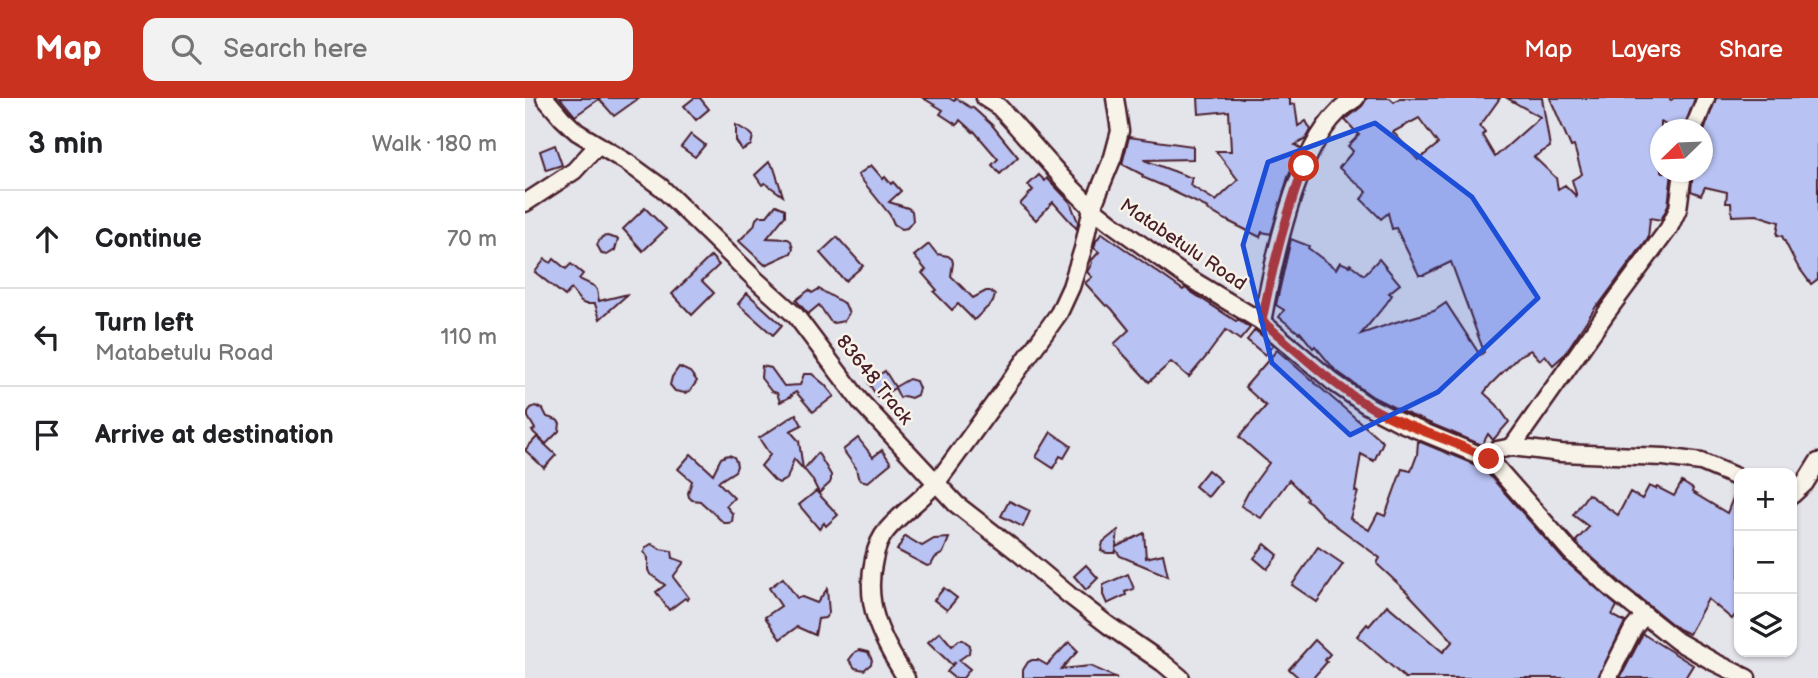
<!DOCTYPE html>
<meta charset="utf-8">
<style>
:root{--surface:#fff;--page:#f2f2f2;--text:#202124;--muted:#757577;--line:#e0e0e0;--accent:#c8321e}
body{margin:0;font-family:"Balsamiq Sans",sans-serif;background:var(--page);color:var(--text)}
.controls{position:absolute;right:21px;bottom:21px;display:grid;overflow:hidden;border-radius:14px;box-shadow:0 2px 5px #0004}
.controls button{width:63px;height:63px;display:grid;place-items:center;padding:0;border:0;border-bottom:2px solid var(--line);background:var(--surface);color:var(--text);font:35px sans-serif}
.compass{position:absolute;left:1125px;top:21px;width:63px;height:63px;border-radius:50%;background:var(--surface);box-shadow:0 2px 5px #0004;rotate:247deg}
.stop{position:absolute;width:21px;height:21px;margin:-16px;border:5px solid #c8321e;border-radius:50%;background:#fff}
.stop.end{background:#c8321e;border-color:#fff;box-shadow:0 2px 7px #0008}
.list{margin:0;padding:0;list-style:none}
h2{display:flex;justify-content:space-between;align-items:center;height:91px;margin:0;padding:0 28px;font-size:30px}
h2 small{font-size:23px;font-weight:400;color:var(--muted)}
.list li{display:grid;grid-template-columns:46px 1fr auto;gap:21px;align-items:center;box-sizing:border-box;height:98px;padding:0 28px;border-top:2px solid var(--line)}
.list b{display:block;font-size:26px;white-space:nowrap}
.list p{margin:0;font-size:23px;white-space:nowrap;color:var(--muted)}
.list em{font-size:23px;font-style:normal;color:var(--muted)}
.icon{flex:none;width:38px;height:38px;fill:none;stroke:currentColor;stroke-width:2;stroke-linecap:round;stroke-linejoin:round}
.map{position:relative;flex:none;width:1293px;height:580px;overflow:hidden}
header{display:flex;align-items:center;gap:42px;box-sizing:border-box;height:98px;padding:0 35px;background:var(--accent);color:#fff}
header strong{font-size:33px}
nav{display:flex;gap:38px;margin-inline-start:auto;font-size:24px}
.search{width:490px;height:63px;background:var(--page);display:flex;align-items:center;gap:18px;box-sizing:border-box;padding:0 24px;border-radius:14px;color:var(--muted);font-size:26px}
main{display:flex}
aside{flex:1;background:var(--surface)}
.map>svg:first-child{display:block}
.building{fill:#b8c2f3;stroke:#4a1f2b;stroke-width:2;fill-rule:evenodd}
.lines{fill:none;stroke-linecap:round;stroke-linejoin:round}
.minor-casing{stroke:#4a1f2b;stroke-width:21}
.minor{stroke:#f7f3e8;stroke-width:16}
.route{stroke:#c8321e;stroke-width:9}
.marked{fill:#1d4ed8;fill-opacity:0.2;stroke:#1d4ed8;stroke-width:5;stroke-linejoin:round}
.labels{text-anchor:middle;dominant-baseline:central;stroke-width:5;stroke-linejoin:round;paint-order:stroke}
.street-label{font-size:19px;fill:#4a1f2b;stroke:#f7f3e8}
</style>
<header>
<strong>Map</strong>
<div class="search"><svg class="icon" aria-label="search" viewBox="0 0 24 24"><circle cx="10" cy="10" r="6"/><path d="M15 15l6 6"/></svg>Search here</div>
<nav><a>Map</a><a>Layers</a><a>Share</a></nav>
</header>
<main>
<aside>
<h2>3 min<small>Walk · 180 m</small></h2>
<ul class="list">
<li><svg class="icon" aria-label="ahead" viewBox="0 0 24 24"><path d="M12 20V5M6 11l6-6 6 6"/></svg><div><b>Continue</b></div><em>70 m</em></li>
<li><svg class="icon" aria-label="left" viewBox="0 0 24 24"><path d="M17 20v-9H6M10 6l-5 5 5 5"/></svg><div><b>Turn left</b><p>Matabetulu Road</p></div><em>110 m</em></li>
<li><svg class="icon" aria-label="arrive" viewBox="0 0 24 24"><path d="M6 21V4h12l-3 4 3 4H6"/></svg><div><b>Arrive at destination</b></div></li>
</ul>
</aside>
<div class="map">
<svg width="1293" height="580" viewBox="0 0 1293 580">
<rect width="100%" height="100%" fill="#e4e4eb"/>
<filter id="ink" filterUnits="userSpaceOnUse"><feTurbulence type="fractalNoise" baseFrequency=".0143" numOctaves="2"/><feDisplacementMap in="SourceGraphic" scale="14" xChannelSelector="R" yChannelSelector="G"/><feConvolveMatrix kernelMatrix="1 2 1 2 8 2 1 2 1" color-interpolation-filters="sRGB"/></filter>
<g filter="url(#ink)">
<g class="building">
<path d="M35,0H114L89,18L74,1L50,18Z"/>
<path d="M169,0H175L184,11L171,22L159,8Z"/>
<path d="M398,0H424L429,3L431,0L446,10L447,9L467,27L493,59L475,76L467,67L473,61L449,33L448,34L435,22L432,27L415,16L418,12Z"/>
<path d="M673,0H765V7L770,6L773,28L781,23L786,32L781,41L770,47L776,51L763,79L746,136L737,134L735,139L699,121L682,111L683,110L643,91V90L617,79L618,77L597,66L604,39L668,48V61L619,62L667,80L665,87L691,103L713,82L691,53H706L704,13L674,16Z"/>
<path d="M842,0H865L869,4L875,0H975L955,28L960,34L957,37L970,59L1015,19L982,0H1017L1025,49L1009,59L1031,80L1033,91L1040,87L1052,99L1047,82L1057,76L1049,48L1046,49L1025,0H1144L1146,2L1149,0H1170L1158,32H1149L1136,24V74H1147L1143,108L1136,122L1125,120L1123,140L1073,208L1072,207L1039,257L1028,267L1020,257L1015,262L1006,252L994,258L966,286L959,295L972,307L984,324L968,342L963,336L957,347L878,314L848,299L810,272L790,248L788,250L775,234L774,235L754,219L759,212L751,207L766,141L784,148L783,150L811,171L815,164L824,168L825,166L839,177L854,161L875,186L864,195L867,197L861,206L836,236L871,224L909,213L921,205L955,257L959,254L926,164L899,177H894L871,130L867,131L863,115L856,121L836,101L842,94L814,70L828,53L823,48L834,37L820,22L837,8ZM894,20L913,46L893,62L868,34Z"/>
<path d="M1191,0H1293V181L1286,186L1272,167L1257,138L1252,137L1254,124L1232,117L1207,118L1206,105H1201L1202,94L1180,89L1176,97L1166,93L1168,74H1178V36Z"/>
<path d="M211,27L225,35L228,38L226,47L217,52L211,43Z"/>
<path d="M166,36L180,47L170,59L156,49Z"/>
<path d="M30,47L37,67L21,72L15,53Z"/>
<path d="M244,64L249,70L258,98L240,85L237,87L230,77Z"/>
<path d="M346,67L358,81L360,79L366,86L368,84L376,93L364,104L383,110L387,113L388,123L382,130L377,131L369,126L365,117L333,77Z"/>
<path d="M514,77L520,83L522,80L545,104L553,124L552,131L528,104L511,122L495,106L508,92L503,87Z"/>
<path d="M251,107L260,111V118L242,140L263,141L266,143L268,151L266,155L240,167L214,143L229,128L231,121L234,118H242Z"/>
<path d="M120,110L141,131L118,153L98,131Z"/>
<path d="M577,135L658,192L660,190L711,223L713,222L725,230L715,242L701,232L681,259L664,279L646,264L624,284L589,246L604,232L587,211L583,207L581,208L560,185L567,179L562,174L567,165L566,163L574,154L569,150L571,143Z"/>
<path d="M82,138L93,141L90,152L82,157L77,156L72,147L74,143L77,139Z"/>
<path d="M312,139L338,168L320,183L295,155Z"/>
<path d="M404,146L412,156L423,158L427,161L428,165L426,178L448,200L461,193H465L470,197L468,204L449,222L433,206L427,212L409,194L412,192L397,175L401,172L389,158Z"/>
<path d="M186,158L194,167L177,183L189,195L167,217L147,196Z"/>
<path d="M20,161L26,165L29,161L41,171L46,166L58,176L54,181L69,188L72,192L74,203L103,196L75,221L70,206H60L56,204L46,191L40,198L10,174Z"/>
<path d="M294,191L320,206L324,215L319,223L309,225L305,223L294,207L283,216L271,202L284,192L287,195Z"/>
<path d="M222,195L257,227L248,237L213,206Z"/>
<path d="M730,232L748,247L740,257L722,242Z"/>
<path d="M752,252L858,344L849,363L836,356L830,393L833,394L825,420L844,432L853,415L860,418L877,371L886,373L892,357L893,343L958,370L1038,461L1092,508L1087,517L1100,524L1073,580H880L832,538L842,526L844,528L862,507L918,554L928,543L881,493L853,467L852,465L855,460L798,418L786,405L781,402L782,400L764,382L736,420L716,408L725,391L744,365L714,339L741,308L720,289Z"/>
<path d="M237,268L246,270L259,288L275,287L279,276H287L300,287L309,298L288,314L271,294L266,297L267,298L255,304L252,295L246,293L236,280Z"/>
<path d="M154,269L165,274L172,283L165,293L160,295L150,293L145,287L147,279Z"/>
<path d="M360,273L370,289L384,281L391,283L394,290L392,297L386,300L379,298L375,300L370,290L353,300L343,284Z"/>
<path d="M10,308L18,311L22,319L32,322L35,325L34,333L21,346L7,333L10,331L3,319V314L6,310Z"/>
<path d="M271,316L277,327L265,333L274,343L278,371L269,361L262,381L254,385L250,383L236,368L245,357L234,340Z"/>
<path d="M526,334L546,348L539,360L535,358L528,370L511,359Z"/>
<path d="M12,339L31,357L19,370L0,352Z"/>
<path d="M333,340L348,359L357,352L366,365L343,384L335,382L333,379L331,370L318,352Z"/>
<path d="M293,355L306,377V382L305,385L294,395L287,381L279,371Z"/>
<path d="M166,356L188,376L196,360L200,358L204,357L209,359L211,363L212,368L210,373L193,384L209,400L201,408L208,416L207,424L203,425H199L175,403L167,402L164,399L163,395L167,383L153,371Z"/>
<path d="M683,372L696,383L683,399L670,388Z"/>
<path d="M1157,384L1168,391L1167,394L1202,415L1212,390H1214V512L1207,521L1183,501L1164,536L1153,531L1095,484L1053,447L1051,443L1064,429L1048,417L1063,396L1093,417L1105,394L1117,401L1124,388L1131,391L1132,389L1149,398Z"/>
<path d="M291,393L313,417L301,428L299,425L294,431L274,407Z"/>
<path d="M484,403L505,413L498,429L476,418Z"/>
<path d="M593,432L591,449L619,435L621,460L638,456L643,478L595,458L591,452L590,455H582L576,453L578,444Z"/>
<path d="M380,438L397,448L409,441L424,440L418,455L410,460L406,467L402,468L372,452Z"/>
<path d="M126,446L129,447L135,451L147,453L148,460L159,464L148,479L164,500L162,502L160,500L144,512L131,494L140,487L125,476L123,472V460L119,454L120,450Z"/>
<path d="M740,446L753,457L742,471L729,460Z"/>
<path d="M793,449L818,466L792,504L767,487Z"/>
<path d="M561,467L573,480L561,492L549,478Z"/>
<path d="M603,476L609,491L600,494L601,497L582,506L578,497V487Z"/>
<path d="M258,480L272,500L277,499L292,505L302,491L304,515L300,520L293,521L290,537L272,529L255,541L240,519L256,508L244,490Z"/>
<path d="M419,490L432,500L422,512L409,502Z"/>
<path d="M415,534L427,548L434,542H438L445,547L444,555L434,562L445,571L438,580H429L422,574L430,564L427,567L403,544Z"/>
<path d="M1118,536L1168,567L1160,580H1095Z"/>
<path d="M790,542L805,556L800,562L802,564L788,580H774L764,571Z"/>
<path d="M544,544L553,553L536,571L565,568L592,580H498V572L503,564L507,562H513L522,567Z"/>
<path d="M334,552L343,554L347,562L346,566L339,572L330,570L324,562L330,554Z"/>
</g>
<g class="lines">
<g class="minor-casing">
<g id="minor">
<path d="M20,0L37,20L52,34L103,65L136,89L231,182L271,218L335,303L431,406L494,455L544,497L583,527L638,565L656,580"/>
<path d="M460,0L474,9L486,22L541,84L567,110L586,125L659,177L737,224L808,284L843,308L874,324L964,361L1046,454L1088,492L1152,543L1189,564L1222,580"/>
<path d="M1168,32L1181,0"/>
<path d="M0,105L49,73L73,47"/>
<path d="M737,224C748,165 770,55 814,13C819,8 825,4 831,0"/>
<path d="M987,349L1082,214L1144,130L1153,111L1158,74"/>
<path d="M964,361L972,352L987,349L1036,355L1139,359L1176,364L1214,380"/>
<path d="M1267,397L1280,385L1293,364"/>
<path d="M381,580C357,542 338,507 349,461C351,451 355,440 362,432C378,413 401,399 415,380C455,325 495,270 534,215L546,189L558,151L567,110L588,59L595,33L590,0"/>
<path d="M1083,580L1108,531L1119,518"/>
</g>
</g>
<use href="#minor" class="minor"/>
</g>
</g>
<g class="lines" filter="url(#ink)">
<path class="route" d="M779,68C760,119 747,170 737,223C771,252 804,284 842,307C880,330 925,340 964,361"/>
</g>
<path class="marked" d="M850,25L947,99L1013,200L913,294L825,337L747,265L718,147L743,64Z"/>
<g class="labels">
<g class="street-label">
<text transform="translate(658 147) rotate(34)">Matabetulu Road</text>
<text transform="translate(349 282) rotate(51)">83648 Track</text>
</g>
</g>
</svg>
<div class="controls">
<button>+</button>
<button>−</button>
<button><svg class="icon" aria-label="layers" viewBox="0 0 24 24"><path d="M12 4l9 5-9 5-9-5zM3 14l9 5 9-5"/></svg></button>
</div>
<svg class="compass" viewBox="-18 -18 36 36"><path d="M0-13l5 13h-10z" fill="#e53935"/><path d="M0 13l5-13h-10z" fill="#757577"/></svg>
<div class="stop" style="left:779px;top:68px"></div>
<div class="stop end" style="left:964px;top:361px"></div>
</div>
</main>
